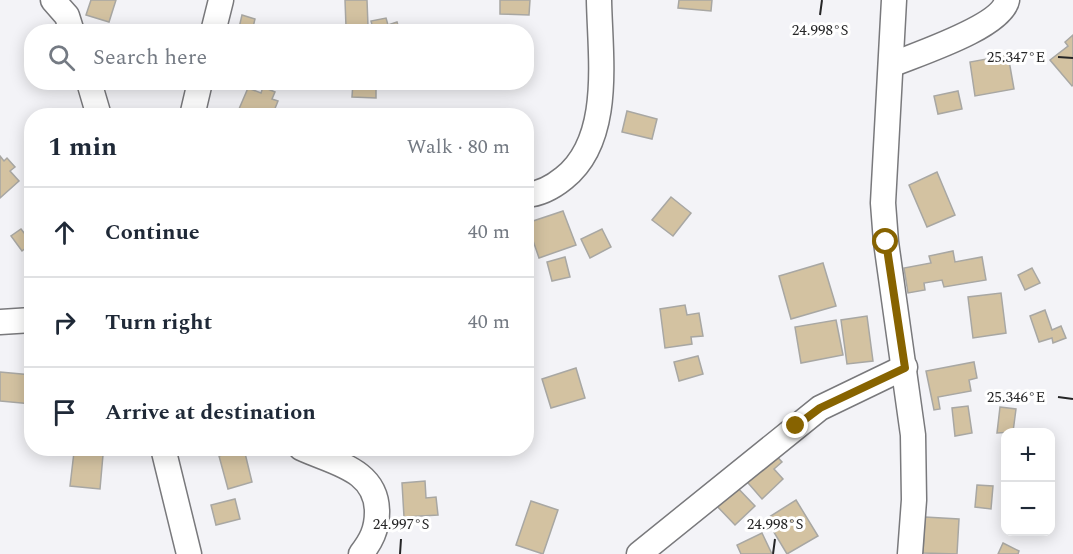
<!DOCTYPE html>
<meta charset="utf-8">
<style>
:root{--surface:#fff;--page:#f6f6f7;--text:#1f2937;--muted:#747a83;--line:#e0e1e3}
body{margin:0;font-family:Spectral,serif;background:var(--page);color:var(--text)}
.controls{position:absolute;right:18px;bottom:18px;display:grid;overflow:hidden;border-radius:12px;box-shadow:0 3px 15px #0003}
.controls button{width:54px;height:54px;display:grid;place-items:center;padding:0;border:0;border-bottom:2px solid var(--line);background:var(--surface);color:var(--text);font:30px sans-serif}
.stop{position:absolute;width:18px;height:18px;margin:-14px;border:4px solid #876300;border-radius:50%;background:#fff}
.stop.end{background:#876300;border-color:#fff;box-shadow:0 2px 6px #0008}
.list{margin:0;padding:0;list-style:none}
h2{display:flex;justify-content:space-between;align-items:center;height:78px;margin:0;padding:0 24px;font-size:26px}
h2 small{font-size:20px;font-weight:400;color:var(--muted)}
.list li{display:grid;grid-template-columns:39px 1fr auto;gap:18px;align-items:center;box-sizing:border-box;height:90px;padding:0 24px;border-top:2px solid var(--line)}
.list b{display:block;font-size:22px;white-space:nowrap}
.list em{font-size:20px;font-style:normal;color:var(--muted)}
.icon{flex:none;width:33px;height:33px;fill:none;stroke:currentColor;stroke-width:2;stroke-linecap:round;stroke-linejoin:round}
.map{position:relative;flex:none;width:1073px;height:554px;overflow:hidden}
.search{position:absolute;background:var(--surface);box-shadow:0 3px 15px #0003;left:24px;top:24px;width:510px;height:66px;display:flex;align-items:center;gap:15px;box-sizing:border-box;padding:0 21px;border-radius:24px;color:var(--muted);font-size:22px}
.panel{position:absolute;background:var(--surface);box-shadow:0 3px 15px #0003;left:24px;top:108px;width:510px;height:348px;border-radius:24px}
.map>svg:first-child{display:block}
.building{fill:#d3c2a1;stroke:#a8a7a3;stroke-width:1.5}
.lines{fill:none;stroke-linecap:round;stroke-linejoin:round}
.minor-casing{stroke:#79797c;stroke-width:27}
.minor{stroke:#fff;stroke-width:24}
.route{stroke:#876300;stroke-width:8}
.ticks{fill:none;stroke:#252526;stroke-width:2}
.ticks-label{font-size:15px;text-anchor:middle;fill:#252526;stroke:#fff;stroke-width:6;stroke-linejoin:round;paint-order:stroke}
</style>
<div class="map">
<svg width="1073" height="554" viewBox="0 0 1073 554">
<rect width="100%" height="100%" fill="#f3f3f7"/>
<g class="building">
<path d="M91,0H116L109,22L86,15Z"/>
<path d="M345,0H367L368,26L346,27Z"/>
<path d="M500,0H530L529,15L500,14Z"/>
<path d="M679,0H712L711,11L678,8Z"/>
<path d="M242,15L255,19L253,27L263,32H238Z"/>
<path d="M386,18L388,25L397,22L400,32H374L371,21Z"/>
<path d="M1073,35V85L1072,86L1050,60L1068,46L1065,42Z"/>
<path d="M526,37L529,75H526Z"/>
<path d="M1008,55L1014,89L975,96L970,62Z"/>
<path d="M353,82H376V98L352,97Z"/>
<path d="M263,87L275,92L272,99L278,101L272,116H236L248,88L261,93Z"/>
<path d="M958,91L962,109L938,114L934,96Z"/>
<path d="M627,111L657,119L652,139L622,132Z"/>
<path d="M0,156L4,161L7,158L15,167L10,171L19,181L0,198Z"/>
<path d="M937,172L955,215L927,227L909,185Z"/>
<path d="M671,197L691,213L673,236L652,220Z"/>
<path d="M563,211L576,245L539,258L527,223Z"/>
<path d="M21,229L32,243L22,251L11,236Z"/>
<path d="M602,229L611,247L590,258L581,239Z"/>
<path d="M953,251L955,262L982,257L986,280L944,287L942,280L924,283L925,290L908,293L904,268L931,263L929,256Z"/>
<path d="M565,257L570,277L552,281L547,262Z"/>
<path d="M823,263L836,306L791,319L779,276Z"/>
<path d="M1032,268L1040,283L1025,290L1018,275Z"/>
<path d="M1001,293L1006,333L973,338L968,297Z"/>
<path d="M685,305L687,315L699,313L703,336L691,337L692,344L665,348L660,309Z"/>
<path d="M1045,310L1052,330L1061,326L1066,338L1053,343L1052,338L1039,342L1030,316Z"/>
<path d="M867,316L873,361L847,364L841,320Z"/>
<path d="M836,320L843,355L801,363L795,327Z"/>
<path d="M698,356L703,374L679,381L674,362Z"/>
<path d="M974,362L977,378L969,380L971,391L938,397L940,409L934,410L926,371Z"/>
<path d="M576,368L585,398L551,408L542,379Z"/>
<path d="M0,372L32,375V404L0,401Z"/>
<path d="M968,406L972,433L955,436L952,408Z"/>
<path d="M1000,407L1016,409L1013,432L997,433Z"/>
<path d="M244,449L252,482L228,489L219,456Z"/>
<path d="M771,450L782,462L774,469L783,479L762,499L742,476Z"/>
<path d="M74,452L103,455L100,489L70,486Z"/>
<path d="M425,481L426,498L436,497L438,515L404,517L402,483Z"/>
<path d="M733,483L755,506L735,525L713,502Z"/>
<path d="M977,485L993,486L991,509L975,507Z"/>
<path d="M235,499L240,519L216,525L211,505Z"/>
<path d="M796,500L818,536L787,554L766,519Z"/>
<path d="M531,501L558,510L543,554L516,545Z"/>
<path d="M925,517L959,519L957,554L923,553Z"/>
<path d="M762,533L772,554H741L737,545Z"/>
<path d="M1003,543L1019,551L1018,554H998Z"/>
</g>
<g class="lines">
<g class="minor-casing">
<g id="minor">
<path d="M53,0L67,16L72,32"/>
<path d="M894,0L883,203L886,242L913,435L914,500L910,554"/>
<path d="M213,32L221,0"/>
<path d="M891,65C917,54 1002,27 1007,0"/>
<path d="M89,82L99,116"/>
<path d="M192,116L200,82"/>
<path d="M526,195C540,194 553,187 564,178C613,139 600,57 599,0"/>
<path d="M0,322L32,320"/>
<path d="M163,448L189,554"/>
<path d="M301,448C333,463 377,469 377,512C377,530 371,541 361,554"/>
<path d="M639,554L820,408L905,367"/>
</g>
</g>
<use href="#minor" class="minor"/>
</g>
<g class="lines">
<path class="route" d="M796,426L820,408L905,368L886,242"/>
</g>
<path class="ticks" d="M820,15L822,0M1058,57L1073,58M1058,397L1073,399M400,554L401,539M773,554L775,539"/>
<g class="ticks-label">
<text x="820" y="35">24.998°S</text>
<text x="1016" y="62">25.347°E</text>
<text x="1016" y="402">25.346°E</text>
<text x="401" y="529">24.997°S</text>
<text x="775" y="529">24.998°S</text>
</g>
</svg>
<div class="controls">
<button>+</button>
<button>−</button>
</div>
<div class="stop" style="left:886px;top:242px"></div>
<div class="stop end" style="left:796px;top:426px"></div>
<div class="search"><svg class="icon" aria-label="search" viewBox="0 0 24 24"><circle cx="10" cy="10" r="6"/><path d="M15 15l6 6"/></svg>Search here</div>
<section class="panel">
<h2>1 min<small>Walk · 80 m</small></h2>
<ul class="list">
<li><svg class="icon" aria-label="ahead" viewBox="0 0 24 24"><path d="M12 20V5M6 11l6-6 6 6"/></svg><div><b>Continue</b></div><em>40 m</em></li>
<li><svg class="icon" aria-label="right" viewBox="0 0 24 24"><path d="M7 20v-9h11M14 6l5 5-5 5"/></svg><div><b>Turn right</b></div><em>40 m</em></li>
<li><svg class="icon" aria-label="arrive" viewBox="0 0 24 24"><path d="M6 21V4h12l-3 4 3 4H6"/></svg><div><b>Arrive at destination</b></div></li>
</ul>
</section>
</div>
